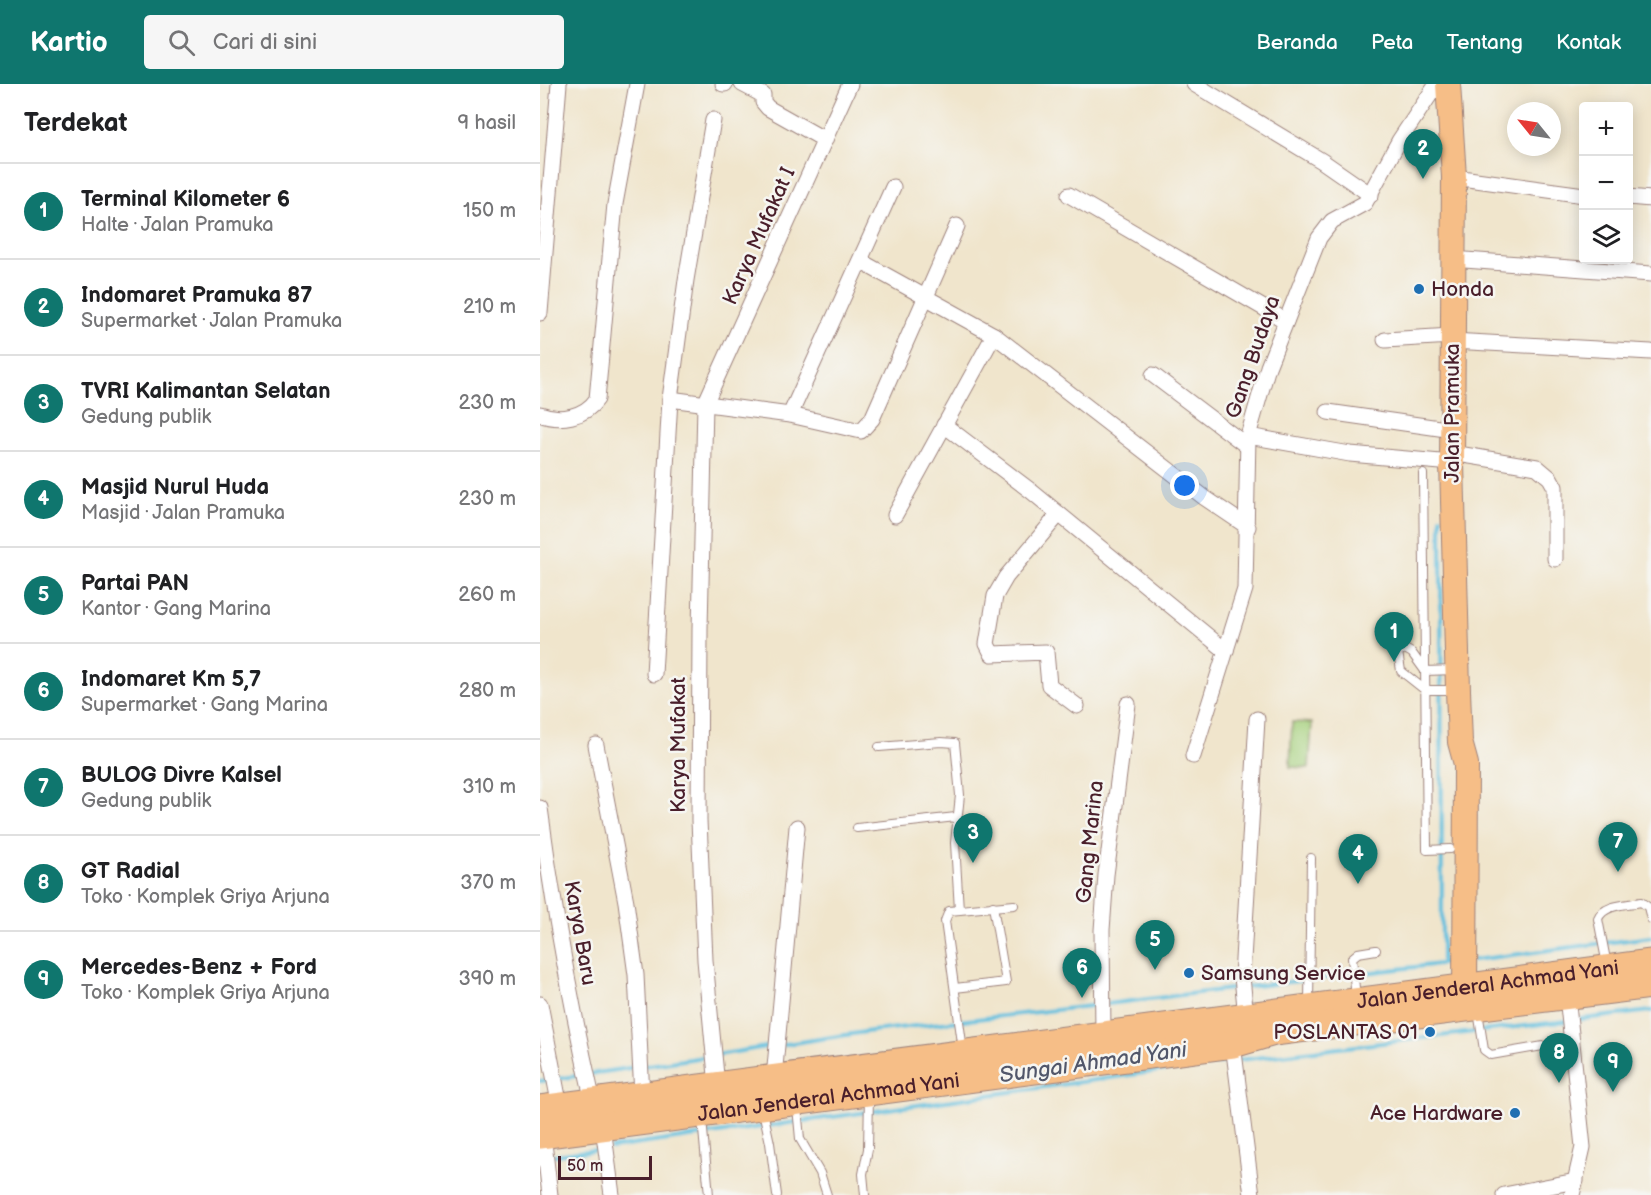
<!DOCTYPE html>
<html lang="id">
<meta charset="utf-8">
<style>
:root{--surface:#fff;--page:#f6f6f6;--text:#202124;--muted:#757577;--line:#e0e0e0;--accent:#0f766e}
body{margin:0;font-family:"Balsamiq Sans",sans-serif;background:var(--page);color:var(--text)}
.controls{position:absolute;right:18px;top:18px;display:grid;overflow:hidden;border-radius:6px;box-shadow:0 3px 15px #0003}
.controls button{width:54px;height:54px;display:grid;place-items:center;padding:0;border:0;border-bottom:2px solid var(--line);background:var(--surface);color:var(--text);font:30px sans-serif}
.compass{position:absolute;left:967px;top:18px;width:54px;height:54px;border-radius:50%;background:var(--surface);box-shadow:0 3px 15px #0003;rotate:300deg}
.scale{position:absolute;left:18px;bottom:15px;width:94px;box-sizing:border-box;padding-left:6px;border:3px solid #4a1f2b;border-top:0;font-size:16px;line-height:21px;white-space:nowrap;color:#4a1f2b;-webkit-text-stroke:4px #f6f6f2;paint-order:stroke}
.you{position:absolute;left:645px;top:402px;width:21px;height:21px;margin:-15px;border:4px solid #fff;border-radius:50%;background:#1a73e8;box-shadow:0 0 0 9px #1a73e833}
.badge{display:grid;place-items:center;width:39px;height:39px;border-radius:50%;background:var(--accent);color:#fff;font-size:20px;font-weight:700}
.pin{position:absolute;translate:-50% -50px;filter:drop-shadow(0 2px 3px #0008)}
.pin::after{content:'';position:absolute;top:32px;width:21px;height:18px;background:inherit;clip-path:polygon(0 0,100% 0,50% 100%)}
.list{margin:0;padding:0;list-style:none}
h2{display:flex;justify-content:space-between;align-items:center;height:78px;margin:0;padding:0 24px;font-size:26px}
h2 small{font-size:20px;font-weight:400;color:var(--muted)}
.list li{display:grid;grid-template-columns:39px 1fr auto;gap:18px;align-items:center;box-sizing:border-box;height:96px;padding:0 24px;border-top:2px solid var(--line)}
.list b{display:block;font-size:22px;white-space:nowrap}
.list p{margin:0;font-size:20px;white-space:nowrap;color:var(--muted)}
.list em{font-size:20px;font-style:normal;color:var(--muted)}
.icon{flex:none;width:33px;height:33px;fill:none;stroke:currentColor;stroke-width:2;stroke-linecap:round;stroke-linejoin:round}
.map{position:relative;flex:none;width:1111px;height:1111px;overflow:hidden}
header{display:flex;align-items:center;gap:36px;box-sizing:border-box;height:84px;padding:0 30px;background:var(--accent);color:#fff}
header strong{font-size:28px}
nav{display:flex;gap:33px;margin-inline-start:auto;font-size:21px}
.search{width:420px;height:54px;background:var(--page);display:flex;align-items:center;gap:15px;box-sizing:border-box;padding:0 21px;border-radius:6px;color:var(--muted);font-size:22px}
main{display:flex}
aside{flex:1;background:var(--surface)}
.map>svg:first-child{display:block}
.green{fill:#a5d07c;stroke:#787854;stroke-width:1.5}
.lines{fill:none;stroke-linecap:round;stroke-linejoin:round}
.stream{stroke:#60bfde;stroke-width:4}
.lane-casing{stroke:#9d827c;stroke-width:10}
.street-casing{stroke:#9d827c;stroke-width:17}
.primary-casing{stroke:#9d827c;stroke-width:26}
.highway-casing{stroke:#9d827c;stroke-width:29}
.lane{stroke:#fff;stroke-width:8}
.street{stroke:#fff;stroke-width:15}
.primary{stroke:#f6be87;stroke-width:24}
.highway{stroke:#f6be87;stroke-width:27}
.poi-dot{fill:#1f6fb2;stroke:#f6f6f2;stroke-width:2}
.labels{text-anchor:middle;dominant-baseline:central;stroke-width:5;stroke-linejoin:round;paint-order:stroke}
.street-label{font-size:21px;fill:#4a1f2b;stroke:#f6f6f2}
.poi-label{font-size:21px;fill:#4a1f2b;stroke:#f6f6f2;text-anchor:start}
.water-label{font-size:22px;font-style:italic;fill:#52576a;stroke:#f6f6f2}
</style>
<header>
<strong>Kartio</strong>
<div class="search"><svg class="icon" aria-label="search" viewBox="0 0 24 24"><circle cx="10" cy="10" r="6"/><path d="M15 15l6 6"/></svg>Cari di sini</div>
<nav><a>Beranda</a><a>Peta</a><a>Tentang</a><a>Kontak</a></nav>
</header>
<main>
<aside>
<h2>Terdekat<small>9 hasil</small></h2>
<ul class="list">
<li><span class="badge">1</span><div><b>Terminal Kilometer 6</b><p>Halte · Jalan Pramuka</p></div><em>150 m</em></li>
<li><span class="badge">2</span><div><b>Indomaret Pramuka 87</b><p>Supermarket · Jalan Pramuka</p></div><em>210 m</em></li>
<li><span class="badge">3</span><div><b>TVRI Kalimantan Selatan</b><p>Gedung publik</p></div><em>230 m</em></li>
<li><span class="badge">4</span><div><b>Masjid Nurul Huda</b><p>Masjid · Jalan Pramuka</p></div><em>230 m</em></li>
<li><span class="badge">5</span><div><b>Partai PAN</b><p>Kantor · Gang Marina</p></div><em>260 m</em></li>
<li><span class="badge">6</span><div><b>Indomaret Km 5,7</b><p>Supermarket · Gang Marina</p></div><em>280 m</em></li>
<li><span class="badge">7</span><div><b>BULOG Divre Kalsel</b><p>Gedung publik</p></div><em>310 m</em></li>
<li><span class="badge">8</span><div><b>GT Radial</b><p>Toko · Komplek Griya Arjuna</p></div><em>370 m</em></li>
<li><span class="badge">9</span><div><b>Mercedes-Benz + Ford</b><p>Toko · Komplek Griya Arjuna</p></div><em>390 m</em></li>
</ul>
</aside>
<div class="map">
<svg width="1111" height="1111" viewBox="0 0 1111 1111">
<rect width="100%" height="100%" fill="#f6f6f2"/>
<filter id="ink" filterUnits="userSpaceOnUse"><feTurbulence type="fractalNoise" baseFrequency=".0167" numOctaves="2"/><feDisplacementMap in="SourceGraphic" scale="12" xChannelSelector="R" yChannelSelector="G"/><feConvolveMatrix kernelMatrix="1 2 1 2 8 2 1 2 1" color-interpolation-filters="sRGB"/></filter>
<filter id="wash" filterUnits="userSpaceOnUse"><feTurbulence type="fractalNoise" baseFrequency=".008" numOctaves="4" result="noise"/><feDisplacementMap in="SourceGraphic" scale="24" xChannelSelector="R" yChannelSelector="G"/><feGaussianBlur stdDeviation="1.35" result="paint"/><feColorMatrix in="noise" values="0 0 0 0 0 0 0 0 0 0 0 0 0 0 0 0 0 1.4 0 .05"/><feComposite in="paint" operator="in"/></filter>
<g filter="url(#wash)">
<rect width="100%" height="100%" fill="#f0e5cc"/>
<path class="green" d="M752,638L772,639L769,684L750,683Z"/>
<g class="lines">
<g class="stream">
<path d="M901,433L902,880"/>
<path d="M933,876L1111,853"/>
<path d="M707,903L917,878"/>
<path d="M567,920L699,904"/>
<path d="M1034,936L1111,927"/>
<path d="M240,961L332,947L559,921"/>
<path d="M177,971L232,962"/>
<path d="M698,976L1027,937"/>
<path d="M103,982L170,972"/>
<path d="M50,990L96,983"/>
<path d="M17,995L42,991"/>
<path d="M0,997L10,996"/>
<path d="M71,1064L690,977"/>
<path d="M8,1072L63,1065"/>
</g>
</g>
</g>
<g filter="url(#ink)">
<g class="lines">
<g class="lane-casing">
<g id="lane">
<path d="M883,390L887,766L910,765"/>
<path d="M915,586L885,587L872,569L865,565L858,568L861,587L885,606H916"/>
<path d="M339,663L401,658L415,659L420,711L415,759L419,826"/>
<path d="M317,744L416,733"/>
<path d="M1067,881L1058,835C1064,820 1087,821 1101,818L1108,823L1111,835"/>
<path d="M415,904L466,898L453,822"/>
<path d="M816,914L812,874L818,869L836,866"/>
<path d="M769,919L771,774"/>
<path d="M938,927L944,966L951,971L1032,957"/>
<path d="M423,966L405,837L409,827L474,821"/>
<path d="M257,1023L260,1055L280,1089L287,1111"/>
<path d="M223,1027L230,1059L237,1111"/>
<path d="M162,1035L169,1111"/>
<path d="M325,1111L323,1090L328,1065L329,1011"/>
</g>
</g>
<g class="street-casing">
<g id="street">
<path d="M183,0H185"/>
<path d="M202,0L223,11V18L228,24L285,56"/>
<path d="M654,0L782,77L831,111"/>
<path d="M914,93L1044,111"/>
<path d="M529,111L746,237"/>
<path d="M1088,113L1111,115"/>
<path d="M912,175L1111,190"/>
<path d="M320,177L454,251L665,414L708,443"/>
<path d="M0,229L19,0"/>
<path d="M845,256L912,252"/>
<path d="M912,257L1111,268"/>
<path d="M613,291L707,362"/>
<path d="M130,315L250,331L321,347L332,335L417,142"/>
<path d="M788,328L913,346"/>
<path d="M0,330C20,338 45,333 57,315L75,120L97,0"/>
<path d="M250,331L353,103"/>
<path d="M404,341L491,407L686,567"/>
<path d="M708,352L810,370L912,379"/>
<path d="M912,369L997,383L1010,394L1015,403V475"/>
<path d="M519,430L466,493L455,512L447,560L452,570L506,568L509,601L537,622"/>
<path d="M355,431L454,251"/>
<path d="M114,590L130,315L146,196L173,36"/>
<path d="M56,661L86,818L96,891L102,1012"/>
<path d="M653,672L705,505L708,352L728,283L779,154L792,137L825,119L859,57L897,0"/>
<path d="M0,724C13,823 31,920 53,1018"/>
<path d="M1027,912L1043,1063L1032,1111"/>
<path d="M0,920L20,1023"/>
<path d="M706,933L702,893L717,635"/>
<path d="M563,951L562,846L566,791L588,620"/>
<path d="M693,960L712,1111"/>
<path d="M234,994L257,743"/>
<path d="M177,1002L165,876L159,736L160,545L165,320L310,0"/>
<path d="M63,1043L72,1111"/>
<path d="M3,1050L10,1111"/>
<path d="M964,1111L1036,1097"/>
</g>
</g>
<g class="primary-casing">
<path id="primary" d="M908,0L914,93L912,379L918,606L920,658L926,680L925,923"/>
</g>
<g class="highway-casing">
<g id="highway">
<path id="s1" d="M0,1025L1111,879"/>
<path id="s2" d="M0,1051L693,960L734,948L1111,901"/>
</g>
</g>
<use href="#lane" class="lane"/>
<use href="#street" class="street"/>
<use href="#primary" class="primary"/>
<use href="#highway" class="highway"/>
</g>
</g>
<g class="poi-dot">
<circle cx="879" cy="205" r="6"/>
<circle cx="649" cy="889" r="6"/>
<circle cx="890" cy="948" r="6"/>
<circle cx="975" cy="1029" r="6"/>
</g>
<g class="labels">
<g class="street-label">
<text transform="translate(219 152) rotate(-66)">Karya Mufakat I</text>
<text transform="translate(713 273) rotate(-71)">Gang Budaya</text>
<text transform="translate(912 329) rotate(-90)">Jalan Pramuka</text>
<text transform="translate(138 661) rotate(-90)">Karya Mufakat</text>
<text transform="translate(550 758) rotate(-84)">Gang Marina</text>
<text transform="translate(40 849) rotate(80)">Karya Baru</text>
<text stroke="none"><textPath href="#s1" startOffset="956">Jalan Jenderal Achmad Yani</textPath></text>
<text stroke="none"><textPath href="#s2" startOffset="291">Jalan Jenderal Achmad Yani</textPath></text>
</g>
<g class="poi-label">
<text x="891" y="205">Honda</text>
<text x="661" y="889">Samsung Service</text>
<text x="878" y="948" text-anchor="end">POSLANTAS 01</text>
<text x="963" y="1029" text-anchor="end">Ace Hardware</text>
</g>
<g class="water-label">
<text transform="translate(553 979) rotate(-8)">Sungai Ahmad Yani</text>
</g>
</g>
</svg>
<div class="controls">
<button>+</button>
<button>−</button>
<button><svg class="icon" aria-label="layers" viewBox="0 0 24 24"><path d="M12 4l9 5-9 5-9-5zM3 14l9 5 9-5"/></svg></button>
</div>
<svg class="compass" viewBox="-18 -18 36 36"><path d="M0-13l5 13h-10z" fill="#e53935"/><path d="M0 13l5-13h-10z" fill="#757577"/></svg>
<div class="scale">50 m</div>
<div class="you"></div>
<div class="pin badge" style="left:854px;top:578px">1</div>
<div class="pin badge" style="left:883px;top:95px">2</div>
<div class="pin badge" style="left:433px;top:779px">3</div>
<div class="pin badge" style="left:818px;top:800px">4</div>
<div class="pin badge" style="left:615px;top:886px">5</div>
<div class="pin badge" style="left:542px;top:914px">6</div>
<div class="pin badge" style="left:1078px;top:788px">7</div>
<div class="pin badge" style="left:1019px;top:999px">8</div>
<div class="pin badge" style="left:1073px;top:1008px">9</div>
</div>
</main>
